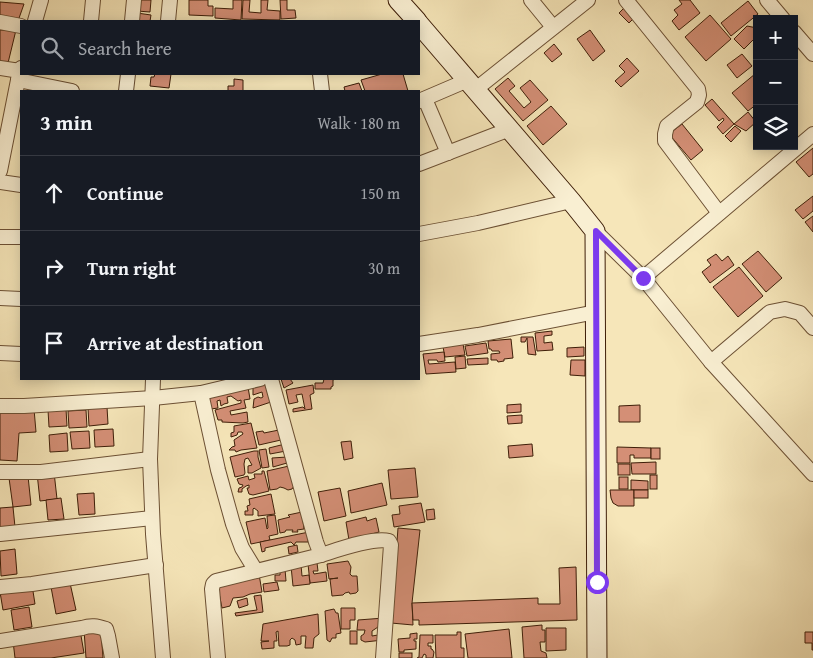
<!DOCTYPE html>
<meta charset="utf-8">
<style>
:root{--surface:#171b24;--page:#20242c;--text:#f1f3f6;--muted:#9ea1a6;--line:#363941}
body{margin:0;font-family:"Gentium Book Plus",serif;background:var(--page);color:var(--text)}
.controls{position:absolute;right:15px;top:15px;display:grid;overflow:hidden;border-radius:0px;box-shadow:0 2px 12px #0003}
.controls button{width:45px;height:45px;display:grid;place-items:center;padding:0;border:0;border-bottom:1px solid var(--line);background:var(--surface);color:var(--text);font:25px sans-serif}
.stop{position:absolute;width:15px;height:15px;margin:-11px;border:4px solid #7c3aed;border-radius:50%;background:#fff}
.stop.end{background:#7c3aed;border-color:#fff;box-shadow:0 1px 5px #0008}
.list{margin:0;padding:0;list-style:none}
h2{display:flex;justify-content:space-between;align-items:center;height:65px;margin:0;padding:0 20px;font-size:21px}
h2 small{font-size:16px;font-weight:400;color:var(--muted)}
.list li{display:grid;grid-template-columns:32px 1fr auto;gap:15px;align-items:center;box-sizing:border-box;height:75px;padding:0 20px;border-top:1px solid var(--line)}
.list b{display:block;font-size:19px;white-space:nowrap}
.list em{font-size:16px;font-style:normal;color:var(--muted)}
.icon{flex:none;width:28px;height:28px;fill:none;stroke:currentColor;stroke-width:2;stroke-linecap:round;stroke-linejoin:round}
.map{position:relative;flex:none;width:813px;height:658px;overflow:hidden}
.search{position:absolute;background:var(--surface);box-shadow:0 2px 12px #0003;left:20px;top:20px;width:400px;height:55px;display:flex;align-items:center;gap:12px;box-sizing:border-box;padding:0 18px;border-radius:0px;color:var(--muted);font-size:19px}
.panel{position:absolute;background:var(--surface);box-shadow:0 2px 12px #0003;left:20px;top:90px;width:400px;height:290px;border-radius:0px}
.map>svg:first-child{display:block}
.building{fill:#d48f76;stroke:#3e1e08}
.lines{fill:none;stroke-linecap:round;stroke-linejoin:round}
.street-casing{stroke:#6c5034;stroke-width:16}
.secondary-casing{stroke:#3e1e08;stroke-width:21}
.street{stroke:#f9efd2;stroke-width:14}
.secondary{stroke:#f9efd2;stroke-width:19}
.route{stroke:#7c3aed;stroke-width:6}
</style>
<div class="map">
<svg width="813" height="658" viewBox="0 0 813 658">
<rect width="100%" height="100%" fill="#f6e6b9"/>
<filter id="stains"><feTurbulence type="fractalNoise" baseFrequency=".004" numOctaves="4"/><feColorMatrix values="0 0 0 0 .2 0 0 0 0 .09 0 0 0 0 .02 0 0 0 .5 -.17"/></filter>
<radialGradient id="worn" r=".72"><stop offset=".6" stop-color="#630" stop-opacity="0"/><stop offset="1" stop-color="#630" stop-opacity=".3"/></radialGradient>
<g class="building">
<path d="M137,0H151L150,12L137,11Z"/>
<path d="M189,0H208V6H213V16L189,15Z"/>
<path d="M233,0H242L241,20L215,18V8L233,9Z"/>
<path d="M243,0H250L249,12L261,13V0H268L267,10L280,11V20L242,19Z"/>
<path d="M280,0H287V10H295L296,18L281,19Z"/>
<path d="M679,0H690L700,13L679,30L672,21L678,15L674,10L682,4Z"/>
<path d="M748,1L758,14L731,36L721,23Z"/>
<path d="M0,2L24,4L18,21L0,19Z"/>
<path d="M624,8L634,18L629,23L619,13Z"/>
<path d="M137,13L151,15L150,21H136Z"/>
<path d="M710,15L731,39L706,61L685,37Z"/>
<path d="M747,26L757,28V36L744,49L734,39Z"/>
<path d="M0,30H16L8,63H0Z"/>
<path d="M590,30L605,51L593,61L577,39Z"/>
<path d="M554,44L562,54L552,62L544,53Z"/>
<path d="M742,54L752,66L737,78L727,65Z"/>
<path d="M627,58L639,71L621,87L615,81L625,72L619,66Z"/>
<path d="M155,74H171L169,88L150,86L151,77H154Z"/>
<path d="M382,74H403L408,91H365L361,80Z"/>
<path d="M755,74L757,77V104L748,111L732,93Z"/>
<path d="M508,78L515,86L509,91L524,108L531,102L520,88L530,80L548,100L523,121L495,89Z"/>
<path d="M234,79L243,80V91H228V86H234Z"/>
<path d="M359,83L362,91H345L344,87Z"/>
<path d="M712,99L734,124L723,134L717,127L724,120L723,118L719,121L705,105Z"/>
<path d="M551,106L567,124L543,145L527,126Z"/>
<path d="M748,112L756,122L746,131L734,124Z"/>
<path d="M682,124L703,150L691,160L669,134Z"/>
<path d="M735,126L741,131L731,142L725,136Z"/>
<path d="M813,148V174L809,177L796,162Z"/>
<path d="M813,196V211L803,219L795,210Z"/>
<path d="M813,216V232L805,222Z"/>
<path d="M758,251L782,278L766,292L742,264Z"/>
<path d="M716,254L722,261L728,256L734,265L710,283L702,272L711,265L707,260Z"/>
<path d="M739,267L763,296L738,317L713,287Z"/>
<path d="M552,331V335L544,336V343L552,342L553,350L537,351L535,333Z"/>
<path d="M521,337H533L536,355L528,354L527,338L525,342H521Z"/>
<path d="M511,339L513,358L504,359V361L498,362L497,360H491V354L500,353L499,351H492L491,349H489L488,341Z"/>
<path d="M486,343L488,353L467,356L465,346Z"/>
<path d="M463,344L465,355L445,357L443,347Z"/>
<path d="M584,347V356L567,357V348Z"/>
<path d="M444,352L445,361L438,362L437,360H428L429,364L455,362L456,372L426,374L423,354Z"/>
<path d="M465,356L466,368L456,369L455,357Z"/>
<path d="M488,358V364L468,365L467,359Z"/>
<path d="M571,360H585V376L570,375Z"/>
<path d="M281,379H290L293,383L284,388Z"/>
<path d="M324,379H335L333,380V386L331,387V389H315V383H323Z"/>
<path d="M265,382L271,402L253,408L254,399L258,397L261,398L263,397L262,392L253,395V386Z"/>
<path d="M313,385L314,393L310,395L312,409L293,412V409L303,407L305,409L302,394L296,395L298,402L289,404L286,390Z"/>
<path d="M248,387L250,399L244,400L246,408L230,411L231,415L247,412L248,422L243,423L222,422V420H218L215,410L241,403V400L238,401L231,396L227,397L228,403L224,404L221,406L220,400L217,401L218,408L211,409L208,394Z"/>
<path d="M521,404V412L507,413V405Z"/>
<path d="M640,405V422H619V406Z"/>
<path d="M107,407L108,424L89,426L88,408Z"/>
<path d="M0,409H34L36,432L19,433L17,461L0,460Z"/>
<path d="M66,409L67,426L49,427L48,410Z"/>
<path d="M86,410L87,427L69,428L68,411Z"/>
<path d="M522,415V423L508,424L507,416Z"/>
<path d="M251,423L257,448L241,450L236,452L235,450H229L232,447L235,446L234,440L243,434L242,432H238L237,435L231,437V433L234,432V426Z"/>
<path d="M113,429L114,446L95,447L94,430Z"/>
<path d="M279,430L281,440L259,445L256,432L263,431L264,433Z"/>
<path d="M89,431L90,448L72,449L70,432Z"/>
<path d="M67,433L68,451L50,452L49,435Z"/>
<path d="M351,441L353,458L344,460L341,442Z"/>
<path d="M285,444L286,451L270,454L269,448Z"/>
<path d="M532,444L533,456L509,458L508,446Z"/>
<path d="M617,447L651,448V458H634V455H630V463H617Z"/>
<rect x="651" y="448" width="9" height="11"/>
<path d="M266,449L269,467L262,468L259,450Z"/>
<path d="M254,451H258V457L261,468L252,473H248V466L252,465L248,458L245,459L244,464L245,473L244,475L235,477L230,457Z"/>
<path d="M287,457V463L273,467L272,458Z"/>
<path d="M656,462V474H632L631,463Z"/>
<rect x="618" y="464" width="12" height="11"/>
<path d="M289,466L294,486L292,489L288,490L284,488L280,487L277,489L270,490L267,471Z"/>
<path d="M415,468L418,497L391,499L388,470Z"/>
<path d="M262,471H264L269,491L253,495L249,494L247,488H249V485L246,486L242,489V492H238L239,488L242,487L243,485L239,484L237,479L248,476L249,480L255,478L254,474H262Z"/>
<path d="M54,472L57,499L40,501L37,473Z"/>
<rect x="650" y="475" width="7" height="14"/>
<path d="M28,476L31,505L13,507L9,478Z"/>
<rect x="619" y="477" width="9" height="12"/>
<path d="M631,480L648,481V490H631Z"/>
<path d="M382,483L387,505L351,513L348,491Z"/>
<path d="M340,488L346,516L324,521L318,492Z"/>
<path d="M610,490H634V506H618L613,503L611,498Z"/>
<rect x="634" y="490" width="14" height="8"/>
<path d="M94,493L95,514L79,515L77,494Z"/>
<path d="M271,494L275,514L258,516V511L254,508L253,509V515H245V511H248L247,506L250,505L249,499Z"/>
<path d="M61,498L64,519L48,520L46,500Z"/>
<path d="M421,503L425,522L394,527L392,515L400,514L399,506Z"/>
<path d="M13,507L15,527L0,528V508Z"/>
<path d="M434,509L435,519L427,520L426,510Z"/>
<path d="M302,512L304,529L297,530L298,532H292L293,530H286L285,532L280,533L278,520L290,517L288,515Z"/>
<path d="M275,515L278,534L269,536L270,540L251,544L246,522L265,518L267,529L268,528L267,516Z"/>
<path d="M366,517L367,521L376,518L379,532L349,540L346,522Z"/>
<path d="M398,528L420,530L412,603L413,625L391,623Z"/>
<path d="M309,532L308,542H296L294,545L291,542L265,548V551L262,552L260,542Z"/>
<path d="M297,545L298,552L289,554L288,547Z"/>
<path d="M15,549L17,574L1,576L0,551Z"/>
<path d="M348,561L351,567L350,574L352,576H357L358,591L356,593L350,594L349,592L345,593L343,595L332,596L330,579L338,578L329,579L327,564Z"/>
<path d="M317,563L318,571H313L314,574L326,572L327,581L310,583L308,564Z"/>
<path d="M301,565L302,576L309,575L310,584L293,586L291,566Z"/>
<path d="M576,567L577,620L419,625V620H413L412,603L538,598V604H560L559,568Z"/>
<path d="M280,569H285L286,581H275V575H280Z"/>
<path d="M259,574L262,592L250,594L243,597L233,598L230,606L222,608L217,583Z"/>
<path d="M277,582L279,590L264,592L263,584Z"/>
<path d="M70,583L76,610L56,614L51,587Z"/>
<path d="M32,585L35,604L3,610L0,592Z"/>
<path d="M261,595L263,612L236,616L235,613L257,610L254,596Z"/>
<path d="M247,598L248,605L239,608L237,601Z"/>
<path d="M29,607L32,627L14,630L11,610Z"/>
<path d="M341,608H355V620H350V629H341Z"/>
<path d="M334,609L336,613H338L341,633L336,634V638H332L330,642L327,640L325,611Z"/>
<path d="M318,614L319,634L314,638L313,648H305L306,636H301V644L296,645L295,640L292,638L290,640V645L287,646H279L278,631L276,632L277,641H274V648L262,649L261,642L269,641H261L263,624Z"/>
<path d="M384,618L378,627L372,631V636L378,635L383,640L365,642L361,640V636L364,634L365,630H357L358,620Z"/>
<path d="M542,625V630H545V642H540L541,651L546,653L547,658H524L522,627Z"/>
<path d="M546,628H566V650L546,651Z"/>
<path d="M101,629L103,658H86L84,630Z"/>
<path d="M509,629L512,658H468L465,634Z"/>
<path d="M80,630L84,653L51,658H15L13,641Z"/>
<rect x="350" y="631" width="7" height="13"/>
<path d="M457,632H461V648H464V658H436L435,635H457Z"/>
<path d="M805,632H813V650H812V643H805Z"/>
<path d="M417,633V639H414V641H416V649L404,650V652H399L398,639L410,638V634Z"/>
<path d="M420,635H433V643H428V646H431V649H432L434,652L433,658H426V655L424,654L422,658H417L419,657Z"/>
<rect x="399" y="653" width="13" height="5"/>
</g>
<g class="lines">
<g class="street-casing">
<g id="street">
<path d="M531,0L553,27"/>
<path d="M626,0L698,89L699,95L697,102L667,126L665,134V141L719,213"/>
<path d="M767,0L783,19"/>
<path d="M35,21L41,0"/>
<path d="M91,21L93,0"/>
<path d="M132,21L134,0"/>
<path d="M168,21L170,0"/>
<path d="M0,22L21,26"/>
<path d="M794,32L813,54"/>
<path d="M0,68L20,71"/>
<path d="M320,74L322,91"/>
<path d="M18,80L72,91"/>
<path d="M476,89L588,0"/>
<path d="M126,91L128,74"/>
<path d="M425,99L448,153"/>
<path d="M419,101L468,80"/>
<path d="M419,164L510,129"/>
<path d="M0,171L18,80L21,68"/>
<path d="M0,182L21,185"/>
<path d="M595,231L643,278L711,362L813,474"/>
<path d="M419,234L478,223L571,201"/>
<path d="M0,237H21"/>
<path d="M643,278L813,134"/>
<path d="M0,298L21,299"/>
<path d="M419,344L478,335L596,312"/>
<path d="M0,353L21,354"/>
<path d="M711,362L770,312L785,309L800,313L813,328"/>
<path d="M153,379L150,459L153,534L163,658"/>
<path d="M201,393L218,470L233,524L242,548L256,571"/>
<path d="M0,406H24L153,398L201,393L260,379"/>
<path d="M0,472H41L150,459"/>
<path d="M0,534L152,518"/>
<path d="M321,555C337,550 373,537 389,541L391,545L383,658"/>
<path d="M0,587L32,584L156,565"/>
<path d="M0,641L82,628C91,625 97,626 106,629L108,636L112,658"/>
<path d="M218,658L212,589L213,584L216,581L321,555L316,542L271,379"/>
</g>
</g>
<g class="secondary-casing">
<g id="secondary">
<path d="M398,0L417,21"/>
<path d="M419,24L571,201L595,231L597,658"/>
</g>
</g>
<use href="#street" class="street"/>
<use href="#secondary" class="secondary"/>
</g>
<g class="lines">
<path class="route" d="M597,582L596,231L643,278"/>
</g>
<rect width="100%" height="100%" filter="url(#stains)"/>
<rect width="100%" height="100%" fill="url(#worn)"/>
</svg>
<div class="controls">
<button>+</button>
<button>−</button>
<button><svg class="icon" aria-label="layers" viewBox="0 0 24 24"><path d="M12 4l9 5-9 5-9-5zM3 14l9 5 9-5"/></svg></button>
</div>
<div class="stop" style="left:597px;top:582px"></div>
<div class="stop end" style="left:643px;top:278px"></div>
<div class="search"><svg class="icon" aria-label="search" viewBox="0 0 24 24"><circle cx="10" cy="10" r="6"/><path d="M15 15l6 6"/></svg>Search here</div>
<section class="panel">
<h2>3 min<small>Walk · 180 m</small></h2>
<ul class="list">
<li><svg class="icon" aria-label="ahead" viewBox="0 0 24 24"><path d="M12 20V5M6 11l6-6 6 6"/></svg><div><b>Continue</b></div><em>150 m</em></li>
<li><svg class="icon" aria-label="right" viewBox="0 0 24 24"><path d="M7 20v-9h11M14 6l5 5-5 5"/></svg><div><b>Turn right</b></div><em>30 m</em></li>
<li><svg class="icon" aria-label="arrive" viewBox="0 0 24 24"><path d="M6 21V4h12l-3 4 3 4H6"/></svg><div><b>Arrive at destination</b></div></li>
</ul>
</section>
</div>
